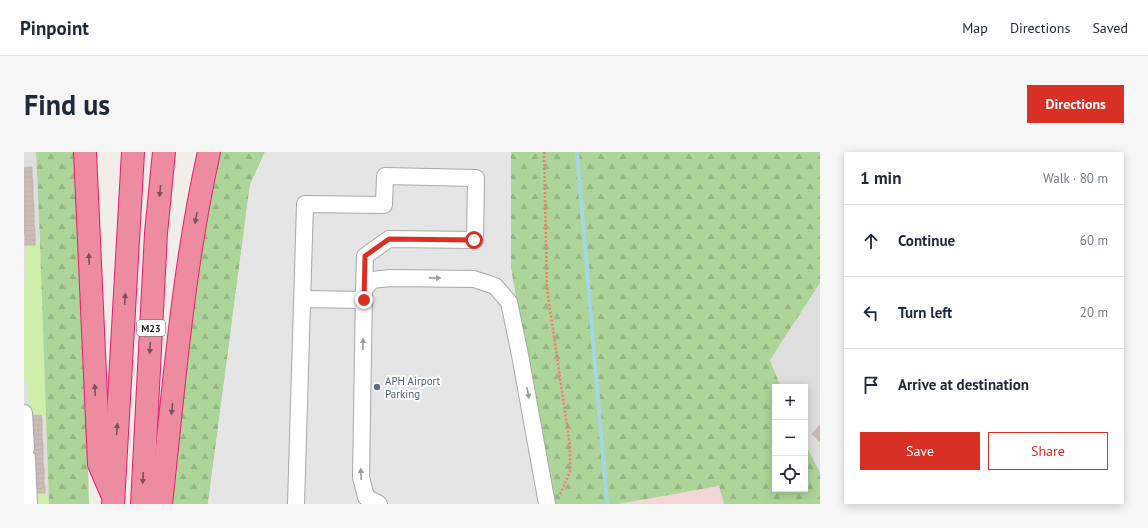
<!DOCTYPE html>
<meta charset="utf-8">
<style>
:root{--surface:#fff;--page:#f6f6f7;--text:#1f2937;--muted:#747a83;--line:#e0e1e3;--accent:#d93025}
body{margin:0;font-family:"PT Sans",sans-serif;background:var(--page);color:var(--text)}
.controls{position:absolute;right:12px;bottom:12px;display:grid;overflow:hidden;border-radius:0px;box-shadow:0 2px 10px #0003}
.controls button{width:36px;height:36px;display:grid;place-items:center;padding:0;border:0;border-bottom:1px solid var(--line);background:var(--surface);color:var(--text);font:20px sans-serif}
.stop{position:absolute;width:12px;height:12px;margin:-9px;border:3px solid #d93025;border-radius:50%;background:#fff}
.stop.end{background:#d93025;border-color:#fff;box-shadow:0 1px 4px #0008}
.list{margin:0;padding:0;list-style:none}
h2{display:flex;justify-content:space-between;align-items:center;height:52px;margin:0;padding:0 16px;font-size:17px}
h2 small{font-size:13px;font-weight:400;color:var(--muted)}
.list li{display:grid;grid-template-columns:26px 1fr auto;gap:12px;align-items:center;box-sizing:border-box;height:72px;padding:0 16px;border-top:1px solid var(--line)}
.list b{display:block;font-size:15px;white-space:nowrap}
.list em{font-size:13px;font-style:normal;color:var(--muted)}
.actions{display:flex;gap:8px;padding:12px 16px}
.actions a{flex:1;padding:9px 0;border:1px solid var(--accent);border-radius:0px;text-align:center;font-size:14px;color:var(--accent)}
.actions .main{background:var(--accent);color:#fff}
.icon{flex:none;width:22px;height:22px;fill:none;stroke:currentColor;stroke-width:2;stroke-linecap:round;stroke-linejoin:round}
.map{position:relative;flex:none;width:796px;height:352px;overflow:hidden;border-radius:0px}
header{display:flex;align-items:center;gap:24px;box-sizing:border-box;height:56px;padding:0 20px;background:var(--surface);border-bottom:1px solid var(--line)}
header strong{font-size:19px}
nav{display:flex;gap:22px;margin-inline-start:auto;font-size:14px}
.intro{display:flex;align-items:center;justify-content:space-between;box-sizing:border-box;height:96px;padding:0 24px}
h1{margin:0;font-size:28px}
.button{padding:10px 18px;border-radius:0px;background:var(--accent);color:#fff;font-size:14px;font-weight:700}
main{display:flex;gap:24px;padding:0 24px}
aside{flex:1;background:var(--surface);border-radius:0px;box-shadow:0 2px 10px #0003}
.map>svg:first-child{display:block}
.residential{fill:#dfdede}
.commercial{fill:#f3d6d6}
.grass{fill:#ceeeab}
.forest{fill:url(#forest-firs)}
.parking{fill:#e5e5e5}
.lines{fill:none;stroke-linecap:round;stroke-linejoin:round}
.stream{stroke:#a5d6e2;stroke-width:4}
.building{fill:#c7bdb6;stroke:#c5b4a8}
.minor-casing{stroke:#a8a8a8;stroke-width:18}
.highway-casing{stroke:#e71d69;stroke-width:24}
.path{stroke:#ff756b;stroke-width:2.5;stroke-dasharray:2 2;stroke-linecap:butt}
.minor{stroke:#fff;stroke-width:16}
.highway{stroke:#ed8ba1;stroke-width:22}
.oneway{fill:#7d515b}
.oneway2{fill:#9b9b9b}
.route{stroke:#d93025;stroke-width:5}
.service-dot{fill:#5c6f8a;stroke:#fff;stroke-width:1.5}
.labels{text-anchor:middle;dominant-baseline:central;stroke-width:4;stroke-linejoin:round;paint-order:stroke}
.shield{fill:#fff;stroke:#646464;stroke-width:1}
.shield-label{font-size:10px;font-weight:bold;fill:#212121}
.service-label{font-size:11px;fill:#4e5e75;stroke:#fff;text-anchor:start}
</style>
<header>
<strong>Pinpoint</strong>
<nav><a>Map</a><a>Directions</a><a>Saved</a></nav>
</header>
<div class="intro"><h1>Find us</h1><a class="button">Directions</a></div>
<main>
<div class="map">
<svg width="796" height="352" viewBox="0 0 796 352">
<defs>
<pattern id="forest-firs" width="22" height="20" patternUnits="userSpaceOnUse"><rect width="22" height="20" fill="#add499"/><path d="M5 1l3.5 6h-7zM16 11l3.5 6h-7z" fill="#95b684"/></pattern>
</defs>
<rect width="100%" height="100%" fill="#f2eee7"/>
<g class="residential">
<path d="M0,0H12L13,14L25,352H0Z"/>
<path d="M796,131V320L781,292V235H757L746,208Z"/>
</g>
<path class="commercial" d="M695,334L700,352H594L598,351Z"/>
<g class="grass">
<path d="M16,90L22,263L7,264L5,262L3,230H0V130L2,129L1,93H11Z"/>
<path d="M11,341H21L25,348V352H10Z"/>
</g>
<g class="forest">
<path d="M12,0H52L61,208L65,352H25L16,90Z"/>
<path d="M195,0H241L226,33L184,352H148L161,218L188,28Z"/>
<path d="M487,0H796V131L746,208L757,235H751V337H781V292L796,320V352H700L695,334L594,352H528L487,117Z"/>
</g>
<path class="parking" d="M241,0H487V117L528,352H184L226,33Z"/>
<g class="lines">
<path class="stream" d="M553,0L583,352"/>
</g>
<g class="building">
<path d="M8,15V20H0V16Z"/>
<rect x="0" y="20" width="8" height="5"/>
<path d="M0,25H8L9,30H0Z"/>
<path d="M0,30H9V34L0,35Z"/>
<path d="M9,34V39L0,40V35Z"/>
<path d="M9,39V44L0,45V40Z"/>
<path d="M9,44V49H0V45Z"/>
<path d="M0,49H9L10,54H0Z"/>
<rect x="0" y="54" width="10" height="5"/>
<rect x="0" y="59" width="10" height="5"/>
<rect x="0" y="64" width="10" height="5"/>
<path d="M0,69H10V73L0,74Z"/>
<path d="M10,73L11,78L0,79V74Z"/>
<path d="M11,78V83L1,84L0,79Z"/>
<path d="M11,83V88H1V84Z"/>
<rect x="1" y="88" width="10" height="5"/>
<path d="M17,263L18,268H7V264Z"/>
<path d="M7,268H18V273H8Z"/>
<rect x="8" y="273" width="10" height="5"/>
<path d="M796,273V290L788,282Z"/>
<rect x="8" y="278" width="10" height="5"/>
<path d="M8,283H18V287L8,288Z"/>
<path d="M18,287L19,292L9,293L8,288Z"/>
<path d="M19,292V297L9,298V293Z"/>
<path d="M19,297V302H9V298Z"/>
<rect x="9" y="302" width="10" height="5"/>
<rect x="9" y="307" width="10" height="5"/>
<path d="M9,312H19L20,317H10Z"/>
<path d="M10,317H20V321L10,322Z"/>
<path d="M20,321V326L10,327V322Z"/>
<path d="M20,326V331L10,332V327Z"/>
<path d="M20,331L21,336L10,337V332Z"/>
<path d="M21,336V341H11L10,337Z"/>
</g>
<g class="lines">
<g class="minor-casing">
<g id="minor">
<path d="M279,147L340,148"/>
<path d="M0,261L2,296"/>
<path d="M3,306L5,352"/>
<path d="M272,352L281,52L360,53L361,24L452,26L451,88L365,87L341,104L340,138"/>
<path d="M355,352L342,345L337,325L340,138L348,128L366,126L450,127L471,134L485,150L496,203L523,352"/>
</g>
</g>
<g class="highway-casing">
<g id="highway">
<path d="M61,0L75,312L87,340"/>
<path d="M89,352L109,0"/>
<path d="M118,352L132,81L140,0"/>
<path d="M137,352C150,234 159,116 185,0"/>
</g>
</g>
<path class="path" d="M520,0L523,137L546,294V320L536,342"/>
<use href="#minor" class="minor"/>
<use href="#highway" class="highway"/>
</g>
<defs><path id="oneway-solid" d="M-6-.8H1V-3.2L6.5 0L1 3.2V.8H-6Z"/></defs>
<g class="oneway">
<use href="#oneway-solid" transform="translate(136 39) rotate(96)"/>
<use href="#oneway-solid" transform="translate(172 66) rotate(100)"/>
<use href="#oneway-solid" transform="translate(65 107) rotate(-92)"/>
<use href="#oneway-solid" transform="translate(101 147) rotate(-87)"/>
<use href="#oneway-solid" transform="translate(126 196) rotate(93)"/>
<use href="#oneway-solid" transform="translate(71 238) rotate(-93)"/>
<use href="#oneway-solid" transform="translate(148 257) rotate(96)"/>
<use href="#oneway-solid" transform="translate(93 277) rotate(-87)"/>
<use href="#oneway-solid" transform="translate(119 326) rotate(93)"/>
</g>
<g class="oneway2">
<use href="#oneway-solid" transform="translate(411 126) rotate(1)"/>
<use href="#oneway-solid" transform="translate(339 192) rotate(-89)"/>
<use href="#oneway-solid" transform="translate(504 241) rotate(79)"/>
<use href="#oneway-solid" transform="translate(337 322) rotate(-93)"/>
</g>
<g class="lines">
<path class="route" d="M340,148L341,104L365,87L450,88"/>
</g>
<circle class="service-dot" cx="353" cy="235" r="4"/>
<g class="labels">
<rect class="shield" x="113" y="168" width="28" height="16" rx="3"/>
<g class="shield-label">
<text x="127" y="176">M23</text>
</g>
<g class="service-label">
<text x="361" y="229">APH Airport<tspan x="361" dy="13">Parking</tspan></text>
</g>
</g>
</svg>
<div class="controls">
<button>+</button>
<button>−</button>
<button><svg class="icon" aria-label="locate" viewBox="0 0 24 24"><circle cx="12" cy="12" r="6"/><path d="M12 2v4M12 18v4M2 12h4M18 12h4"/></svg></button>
</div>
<div class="stop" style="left:450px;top:88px"></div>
<div class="stop end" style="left:340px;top:148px"></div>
</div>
<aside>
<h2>1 min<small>Walk · 80 m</small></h2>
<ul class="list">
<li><svg class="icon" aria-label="ahead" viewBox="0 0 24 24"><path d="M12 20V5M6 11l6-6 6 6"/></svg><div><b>Continue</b></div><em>60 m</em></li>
<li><svg class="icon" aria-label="left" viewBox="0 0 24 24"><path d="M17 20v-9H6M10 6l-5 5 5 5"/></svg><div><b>Turn left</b></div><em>20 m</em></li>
<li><svg class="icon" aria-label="arrive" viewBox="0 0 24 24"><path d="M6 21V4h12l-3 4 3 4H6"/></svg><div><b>Arrive at destination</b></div></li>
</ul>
<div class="actions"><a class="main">Save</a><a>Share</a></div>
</aside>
</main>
